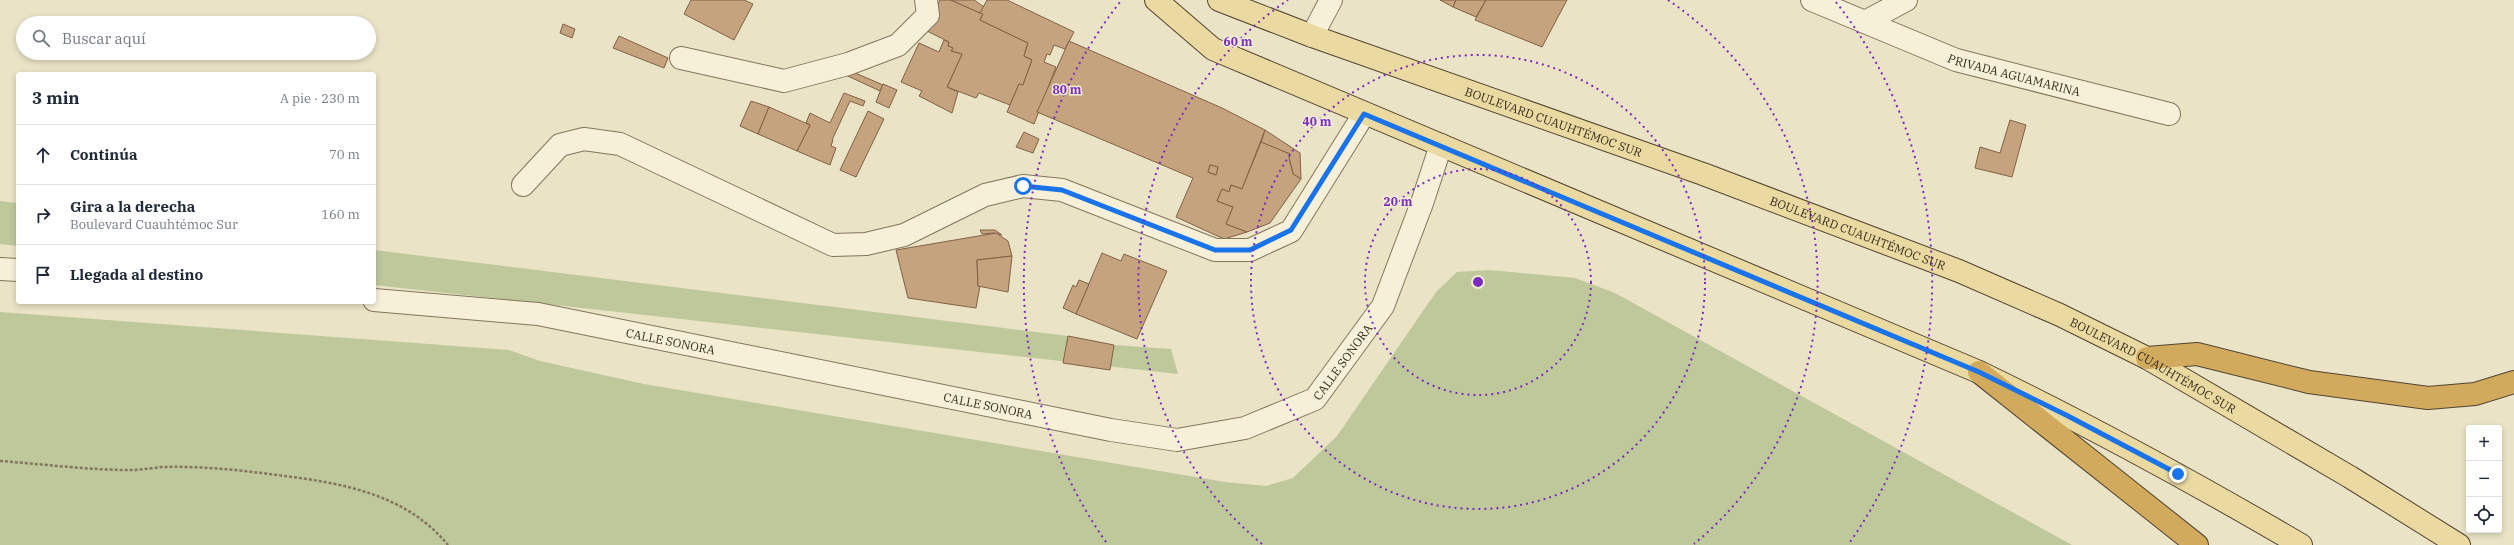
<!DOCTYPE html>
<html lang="es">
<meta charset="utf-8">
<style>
:root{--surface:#fff;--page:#f2f2f3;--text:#1f2937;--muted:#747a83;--line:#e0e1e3}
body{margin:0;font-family:"IBM Plex Serif",serif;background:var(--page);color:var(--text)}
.controls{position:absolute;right:12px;bottom:12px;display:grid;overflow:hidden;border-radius:4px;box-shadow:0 2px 6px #0003}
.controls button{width:36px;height:36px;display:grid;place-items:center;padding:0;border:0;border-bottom:1px solid var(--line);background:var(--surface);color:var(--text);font:20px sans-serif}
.stop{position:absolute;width:12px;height:12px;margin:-9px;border:3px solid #1a73e8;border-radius:50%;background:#fff}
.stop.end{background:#1a73e8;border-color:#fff;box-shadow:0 1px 4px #0008}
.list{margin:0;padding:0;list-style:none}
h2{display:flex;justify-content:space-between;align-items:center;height:52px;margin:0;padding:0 16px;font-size:17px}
h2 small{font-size:13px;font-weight:400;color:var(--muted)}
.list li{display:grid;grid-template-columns:26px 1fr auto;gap:12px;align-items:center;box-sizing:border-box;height:60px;padding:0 16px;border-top:1px solid var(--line)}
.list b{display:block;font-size:15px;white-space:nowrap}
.list p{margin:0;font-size:13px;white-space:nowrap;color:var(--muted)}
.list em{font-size:13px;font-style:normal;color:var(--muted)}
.icon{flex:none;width:22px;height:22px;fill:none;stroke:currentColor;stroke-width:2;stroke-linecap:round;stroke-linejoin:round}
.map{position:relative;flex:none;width:2514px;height:545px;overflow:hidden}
.search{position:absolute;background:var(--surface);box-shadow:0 2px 6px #0003;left:16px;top:16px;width:360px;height:44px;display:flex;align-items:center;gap:10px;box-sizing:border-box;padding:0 14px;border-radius:22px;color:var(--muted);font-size:15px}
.panel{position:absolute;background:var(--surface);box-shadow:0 2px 6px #0003;left:16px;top:72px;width:360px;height:232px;border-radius:4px}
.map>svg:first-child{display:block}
.green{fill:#bec89b}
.building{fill:#c5a37f;stroke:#816245;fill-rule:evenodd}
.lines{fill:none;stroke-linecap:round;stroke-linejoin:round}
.minor-casing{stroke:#84755d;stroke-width:24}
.major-casing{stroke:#524431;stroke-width:24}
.highway-casing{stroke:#524431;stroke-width:24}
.path{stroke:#84755d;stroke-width:2.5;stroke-dasharray:3 2;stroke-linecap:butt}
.minor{stroke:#f6f0d8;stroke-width:22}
.major{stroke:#eadaa1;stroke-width:22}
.highway{stroke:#d2aa5e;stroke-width:22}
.route{stroke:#1a73e8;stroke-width:5}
.ring{fill:none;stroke:#7b2cbf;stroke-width:2;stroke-dasharray:2 4}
.labels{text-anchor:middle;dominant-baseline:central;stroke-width:3;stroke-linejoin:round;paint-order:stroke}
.street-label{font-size:12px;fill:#362c20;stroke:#f2edd5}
.centre{fill:#7b2cbf;stroke:#f2edd5;stroke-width:2}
.ring-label{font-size:12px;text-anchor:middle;font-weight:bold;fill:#7b2cbf;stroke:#f2edd5;stroke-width:3;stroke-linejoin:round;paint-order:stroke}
</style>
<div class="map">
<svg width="2514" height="545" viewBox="0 0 2514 545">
<rect width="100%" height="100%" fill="#eae3c6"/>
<g class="green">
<path d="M0,201L18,203V246L0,244Z"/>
<path d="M374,250L1068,336L1114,345L1171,349L1178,374L374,285Z"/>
<path d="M1489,270L1575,278L1615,293L2072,545H0V312L509,350L540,361L644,384L1225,482L1266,486L1293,478L1337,436L1436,292L1457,272Z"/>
</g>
<g class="building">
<path d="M691,0H744L753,4L734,40L684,14Z"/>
<path d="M940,0H951L983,14L980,20L1028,43L1024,56L1032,60L1023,85L1019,84L1010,105L979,93L976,98L947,87L962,54L951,51L953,48L948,46L949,42L925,30Z"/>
<path d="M951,0H974L984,7L980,13Z"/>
<path d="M987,0H1007L1074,32L1065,49L1054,45L1050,55L1047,54L1044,62L1056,67L1034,124L1007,112L1019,84L1023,85L1032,60L1024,56L1028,43L980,20L983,14L980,13Z"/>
<path d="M1440,0H1456L1453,7Z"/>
<path d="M1456,0H1486L1476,17L1453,7Z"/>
<path d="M1486,0H1567L1542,47L1475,20Z"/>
<path d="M563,24L575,29L572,38L560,33Z"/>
<path d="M619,36L668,58L664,68L613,48Z"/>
<path d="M944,40L949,42L948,46L953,48L951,51L962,54L947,87L958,92L952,113L919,96L922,91L901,82L919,43L939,52Z"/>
<path d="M1069,41L1222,108L1265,130L1242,189L1231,185L1229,192L1222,189L1217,201L1233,207L1226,224L1247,232L1224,239L1176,217L1193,178L1037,112ZM1210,165L1218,167L1216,175L1208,172Z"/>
<path d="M839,66L883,85L880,91L837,71Z"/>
<path d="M883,84L897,90L889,108L876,102Z"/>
<path d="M844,93L865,101L863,106L850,101L832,140H833L831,146L836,148L830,165L797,151L810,125L806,123L810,113L830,123Z"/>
<path d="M751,101L769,107L758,134L740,126Z"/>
<path d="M769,107L810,125L797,151L758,134Z"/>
<path d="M868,111L884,119L856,177L840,170Z"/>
<path d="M2010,120L2026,125L2012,177L1975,168L1980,147L2000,153Z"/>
<path d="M1265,130L1300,153L1301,179L1293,174L1289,158L1290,154L1261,143Z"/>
<path d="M1024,132L1039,139L1033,153L1016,147Z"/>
<path d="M1261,142L1290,154L1289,158L1293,174L1301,179L1270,223L1247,232L1226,224L1233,207L1217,201L1222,189L1229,192L1231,185L1242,189Z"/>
<path d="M1210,165L1218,167L1216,175L1208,172Z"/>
<path d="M980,230H995L1002,235L993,233L982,234Z"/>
<path d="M996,233L1008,241L1012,256L977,260L978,286H980L976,308L908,298L896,250Z"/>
<path d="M1102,253L1121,261L1124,254L1167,271L1137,339L1076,314Z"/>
<path d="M1012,256L1008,292L978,286L977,260Z"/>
<path d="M1079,280L1089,284L1076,314L1063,308L1073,285L1076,287Z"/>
<path d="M1068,336L1114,345L1110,370L1063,363Z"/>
</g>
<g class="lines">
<g class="minor-casing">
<g id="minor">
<path id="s1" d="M1812,0L1956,60L2169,114"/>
<path d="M1865,22L1906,0"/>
<path d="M1312,36L1331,0"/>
<path d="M681,58L784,81L848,64L898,45L928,15L926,0"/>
<path d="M523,185L560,145L584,139L620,144L833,245L866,244L904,235L985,195L1023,186L1062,190L1215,250H1250L1291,231L1364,114"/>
<path d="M0,269L18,270"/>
<path id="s2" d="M374,300L538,314L1111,430L1177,440L1245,428L1315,399L1383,306L1422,203L1441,145"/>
</g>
</g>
<g class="major-casing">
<g id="major">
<path d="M1156,0L1213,49L1979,372C2089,425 2195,483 2301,545"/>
<path id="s3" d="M1219,0L1312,36L1703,174L1959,271L2060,315L2147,358L2350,477L2459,545"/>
</g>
</g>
<g class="highway-casing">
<g id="highway">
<path d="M2147,358L2197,354L2309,382L2428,398L2475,394L2514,382"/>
<path d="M1979,372L2197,545"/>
</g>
</g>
<path class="path" d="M0,461C43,464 87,470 130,470C141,470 152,468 163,467C201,466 239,470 277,475C341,483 405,493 448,545"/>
<use href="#minor" class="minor"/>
<use href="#major" class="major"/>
<use href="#highway" class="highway"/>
</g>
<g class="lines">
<path class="route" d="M1023,186L1062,190L1215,250H1250L1291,230L1364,114L1979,372L2068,416L2178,474"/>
</g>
<g class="ring">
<circle cx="1478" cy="282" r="113"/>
<circle cx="1478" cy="282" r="227"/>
<path d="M1262 544A340 340 0 0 1 1288 0M1668 0A340 340 0 0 1 1694 544"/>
<path d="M1106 542A454 454 0 0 1 1120 2M1836 2A454 454 0 0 1 1850 542"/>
</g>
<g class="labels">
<g class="street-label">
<text stroke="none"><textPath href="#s1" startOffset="216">PRIVADA AGUAMARINA</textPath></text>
<text stroke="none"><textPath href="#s3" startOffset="356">BOULEVARD CUAUHTÉMOC SUR</textPath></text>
<text stroke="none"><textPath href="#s3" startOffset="680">BOULEVARD CUAUHTÉMOC SUR</textPath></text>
<text stroke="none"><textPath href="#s2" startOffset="300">CALLE SONORA</textPath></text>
<text stroke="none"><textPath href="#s2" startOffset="1007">CALLE SONORA</textPath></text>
<text stroke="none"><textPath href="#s3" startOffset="1004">BOULEVARD CUAUHTÉMOC SUR</textPath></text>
<text stroke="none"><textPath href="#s2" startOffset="624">CALLE SONORA</textPath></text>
</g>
</g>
<circle cx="1478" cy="282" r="6" class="centre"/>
<g class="ring-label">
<text x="1238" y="46">60 m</text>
<text x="1067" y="94">80 m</text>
<text x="1317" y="126">40 m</text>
<text x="1398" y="206">20 m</text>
</g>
</svg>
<div class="controls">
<button>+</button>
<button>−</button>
<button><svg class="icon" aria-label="locate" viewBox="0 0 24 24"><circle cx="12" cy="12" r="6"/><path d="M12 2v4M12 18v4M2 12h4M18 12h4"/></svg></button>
</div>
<div class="stop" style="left:1023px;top:186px"></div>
<div class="stop end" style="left:2178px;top:474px"></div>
<div class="search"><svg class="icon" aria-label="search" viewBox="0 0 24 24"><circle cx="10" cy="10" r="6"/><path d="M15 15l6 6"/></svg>Buscar aquí</div>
<section class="panel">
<h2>3 min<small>A pie · 230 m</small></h2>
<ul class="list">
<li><svg class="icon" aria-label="ahead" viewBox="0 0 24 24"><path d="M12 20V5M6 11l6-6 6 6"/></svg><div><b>Continúa</b></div><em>70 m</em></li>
<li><svg class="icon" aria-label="right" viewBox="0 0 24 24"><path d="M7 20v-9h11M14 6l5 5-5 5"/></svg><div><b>Gira a la derecha</b><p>Boulevard Cuauhtémoc Sur</p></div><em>160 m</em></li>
<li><svg class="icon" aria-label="arrive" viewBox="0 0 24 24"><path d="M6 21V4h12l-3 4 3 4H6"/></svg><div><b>Llegada al destino</b></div></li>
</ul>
</section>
</div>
